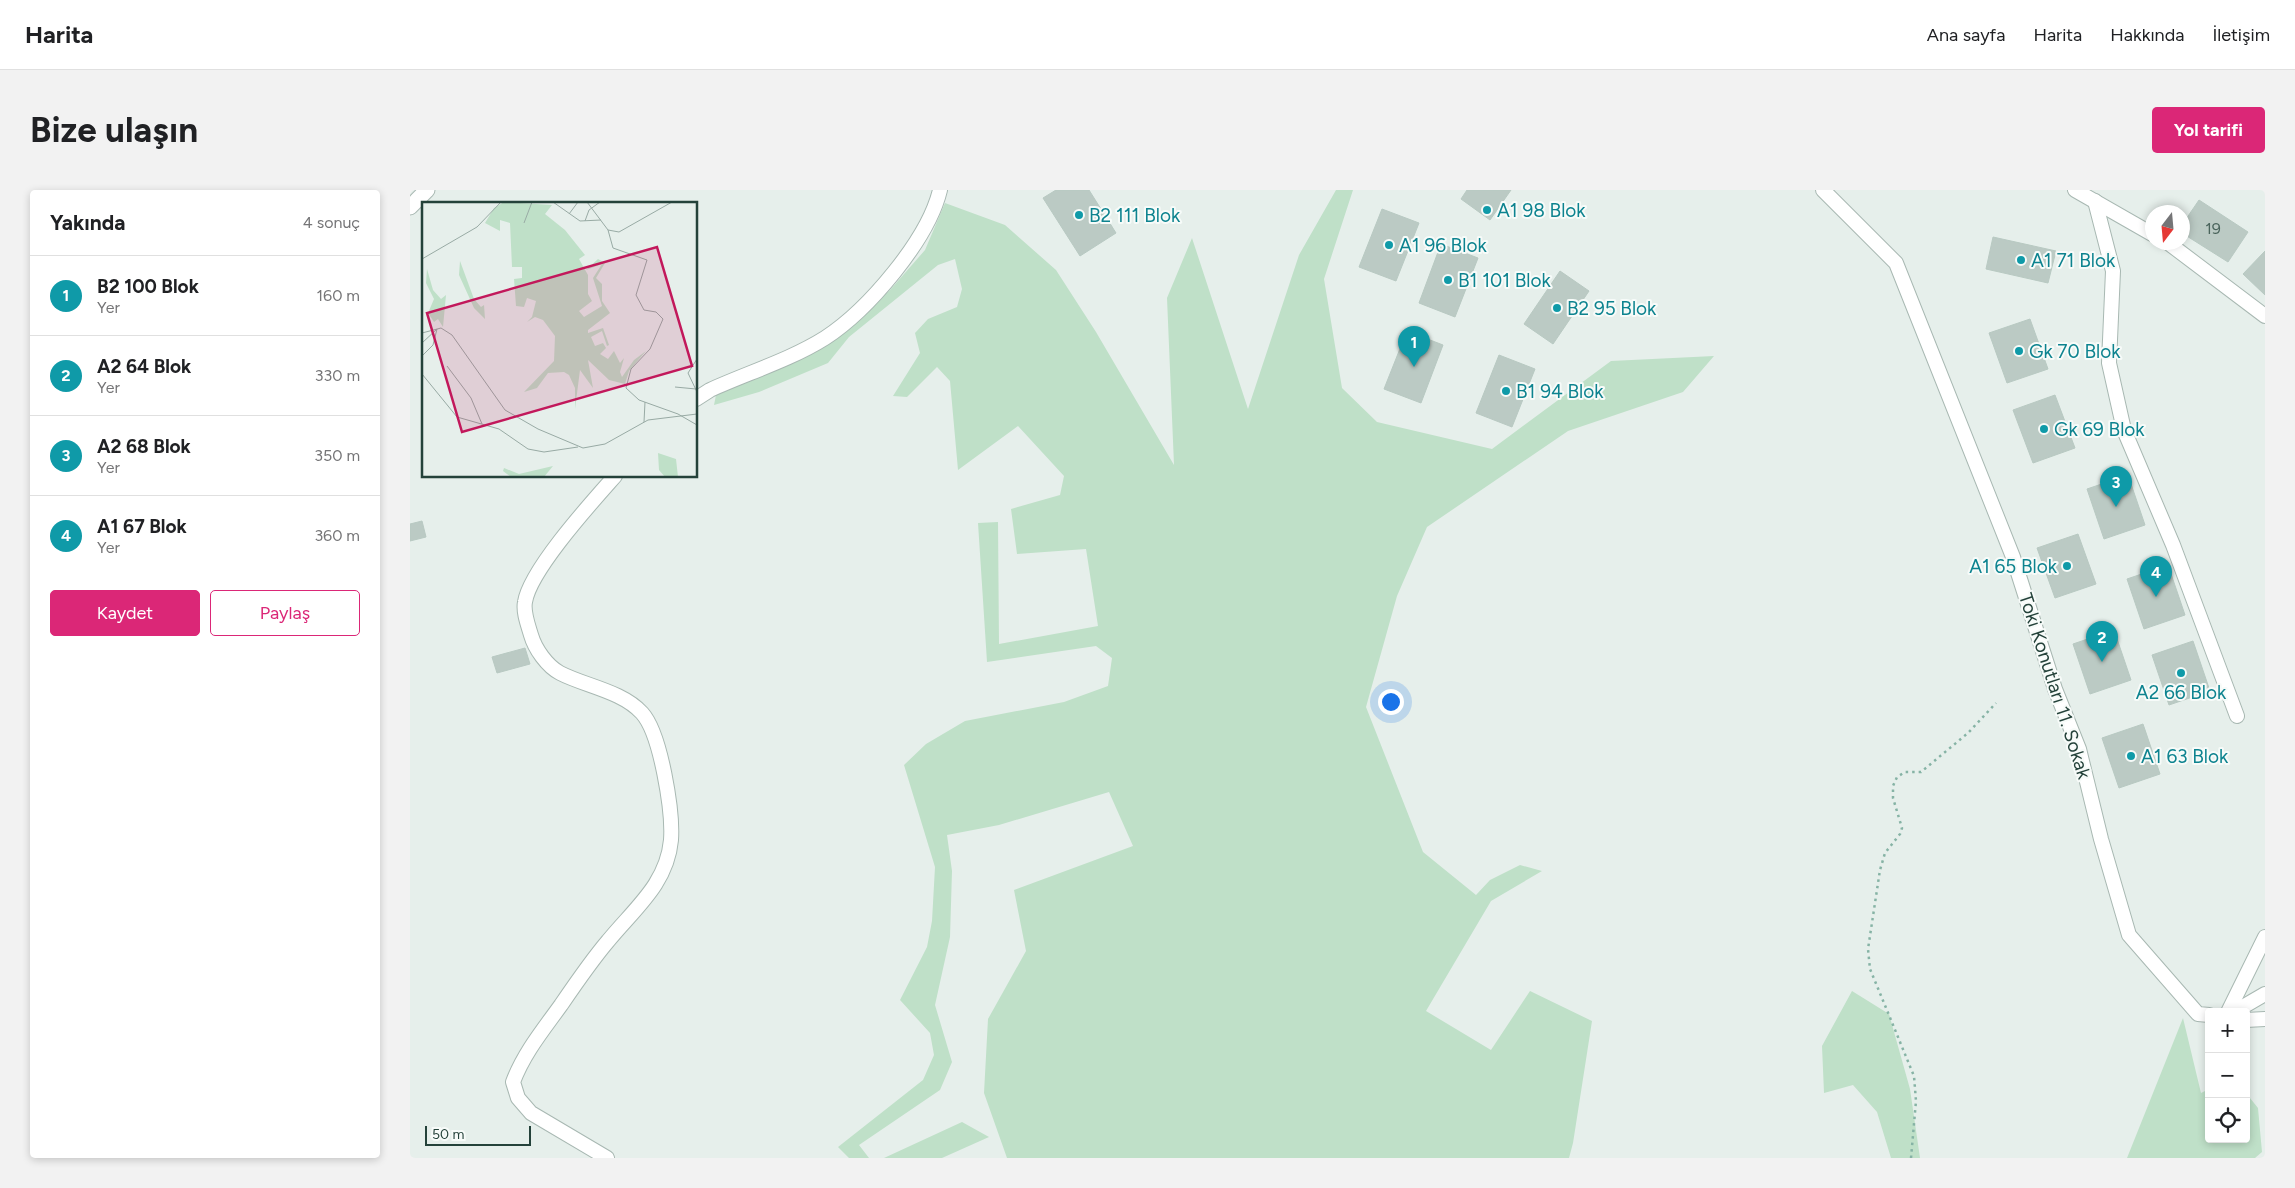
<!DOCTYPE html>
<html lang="tr">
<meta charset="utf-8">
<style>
:root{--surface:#fff;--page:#f2f2f2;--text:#202124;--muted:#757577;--line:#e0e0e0;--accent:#db2777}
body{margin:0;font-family:Figtree,sans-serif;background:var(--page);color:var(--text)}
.controls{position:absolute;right:15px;bottom:15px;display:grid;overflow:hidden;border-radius:5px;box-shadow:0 2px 8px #0003}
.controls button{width:45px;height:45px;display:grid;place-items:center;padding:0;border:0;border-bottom:1px solid var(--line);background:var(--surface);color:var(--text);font:25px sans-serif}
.compass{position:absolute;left:1735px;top:15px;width:45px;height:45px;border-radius:50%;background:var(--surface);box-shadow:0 2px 8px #0003;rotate:196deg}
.scale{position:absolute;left:15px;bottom:12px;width:106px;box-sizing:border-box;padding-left:5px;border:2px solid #24423a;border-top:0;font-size:14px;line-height:18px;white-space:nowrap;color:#24423a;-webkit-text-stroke:4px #f7fbf9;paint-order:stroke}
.you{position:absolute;left:980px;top:511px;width:18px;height:18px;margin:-12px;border:4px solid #fff;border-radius:50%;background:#1a73e8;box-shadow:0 0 0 8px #1a73e833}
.badge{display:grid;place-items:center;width:32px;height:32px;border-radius:50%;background:var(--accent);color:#fff;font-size:16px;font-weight:700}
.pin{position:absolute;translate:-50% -41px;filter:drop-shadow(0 1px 2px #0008)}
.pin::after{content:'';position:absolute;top:26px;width:18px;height:15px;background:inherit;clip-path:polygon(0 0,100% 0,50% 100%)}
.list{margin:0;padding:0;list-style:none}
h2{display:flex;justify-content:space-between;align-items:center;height:65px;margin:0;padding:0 20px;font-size:21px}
h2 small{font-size:16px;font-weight:400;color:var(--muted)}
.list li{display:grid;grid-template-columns:32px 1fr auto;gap:15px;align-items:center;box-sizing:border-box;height:80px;padding:0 20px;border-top:1px solid var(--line)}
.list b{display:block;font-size:19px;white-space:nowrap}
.list p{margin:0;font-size:16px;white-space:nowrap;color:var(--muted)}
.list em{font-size:16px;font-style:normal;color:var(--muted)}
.actions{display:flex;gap:10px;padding:15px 20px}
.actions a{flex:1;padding:11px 0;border:1px solid var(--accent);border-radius:5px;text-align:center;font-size:18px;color:var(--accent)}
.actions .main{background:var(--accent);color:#fff}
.icon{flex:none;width:28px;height:28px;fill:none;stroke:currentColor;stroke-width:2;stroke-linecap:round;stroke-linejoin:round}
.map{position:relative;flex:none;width:1855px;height:968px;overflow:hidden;border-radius:5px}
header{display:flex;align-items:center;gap:30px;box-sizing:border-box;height:70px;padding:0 25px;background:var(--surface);border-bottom:1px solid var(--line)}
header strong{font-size:24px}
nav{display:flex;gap:28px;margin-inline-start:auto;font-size:18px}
.intro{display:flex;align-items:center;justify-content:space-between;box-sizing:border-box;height:120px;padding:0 30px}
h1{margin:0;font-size:35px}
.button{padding:12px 22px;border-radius:5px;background:var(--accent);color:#fff;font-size:18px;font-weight:700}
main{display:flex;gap:30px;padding:0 30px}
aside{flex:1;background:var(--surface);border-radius:5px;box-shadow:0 2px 8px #0003}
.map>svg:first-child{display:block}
.green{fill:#bfe0c8}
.building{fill:#bbcac4;stroke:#b8c9c2}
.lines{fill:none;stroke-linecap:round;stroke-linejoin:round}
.minor-casing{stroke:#a8b8b2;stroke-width:16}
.tertiary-casing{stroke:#a8b8b2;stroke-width:17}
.path{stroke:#86b3a5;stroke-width:2.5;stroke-dasharray:2.5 4;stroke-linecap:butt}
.minor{stroke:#fff;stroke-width:14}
.tertiary{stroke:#fff;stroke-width:15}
.culture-dot{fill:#0f9aa8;stroke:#f7fbf9;stroke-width:2}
.labels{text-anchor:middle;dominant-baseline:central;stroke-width:4;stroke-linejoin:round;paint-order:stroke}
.number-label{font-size:16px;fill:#4a645c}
.culture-label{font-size:19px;fill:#0d838f;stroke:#f7fbf9;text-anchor:start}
.street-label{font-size:19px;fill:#24423a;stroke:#f7fbf9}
.inset-road{fill:none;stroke:#98aaa4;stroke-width:1}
.view{fill:#c2185b;fill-opacity:0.15;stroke:#c2185b;stroke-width:2.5}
.inset-edge{fill:none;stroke:#24423a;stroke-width:2.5}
</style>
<header>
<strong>Harita</strong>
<nav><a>Ana sayfa</a><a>Harita</a><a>Hakkında</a><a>İletişim</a></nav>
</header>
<div class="intro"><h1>Bize ulaşın</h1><a class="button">Yol tarifi</a></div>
<main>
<aside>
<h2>Yakında<small>4 sonuç</small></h2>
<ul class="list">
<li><span class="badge" style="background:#0f9aa8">1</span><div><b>B2 100 Blok</b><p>Yer</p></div><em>160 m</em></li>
<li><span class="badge" style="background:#0f9aa8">2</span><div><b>A2 64 Blok</b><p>Yer</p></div><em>330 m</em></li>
<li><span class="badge" style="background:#0f9aa8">3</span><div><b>A2 68 Blok</b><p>Yer</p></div><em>350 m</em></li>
<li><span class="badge" style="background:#0f9aa8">4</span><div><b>A1 67 Blok</b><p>Yer</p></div><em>360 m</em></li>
</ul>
<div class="actions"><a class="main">Kaydet</a><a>Paylaş</a></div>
</aside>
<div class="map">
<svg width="1855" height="968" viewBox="0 0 1855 968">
<rect width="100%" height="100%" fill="#e6efeb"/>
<g class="green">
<path d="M926,0H943L914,89L932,198L967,232L1082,259L1201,171L1304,166L1273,202L1158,241L1017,337L987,406L956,517L1013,662L1066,705L1080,690L1110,675L1132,681L1081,711L1016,821L1081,860L1120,801L1182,831L1163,953L1159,968H597L574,903L578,829L616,761L604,700L723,656L699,602L589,635L537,645L542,681L540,747L525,815L542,872L530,900L449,955L459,968H439L428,957L513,890L524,865L520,843L490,810L517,757L522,731L525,677L494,575L516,554L555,531L654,512L698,496L702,468L686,456L577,472L568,333L588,332L589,454L688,436L676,359L607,364L601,319L650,305L654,286L608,236L548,280L540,191L527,177L497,207L483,206L510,163L505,143L518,129L547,117L552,99L545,69L528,75L439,147L418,173L349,202L304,215L306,205L414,157L480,100L515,60L535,13L595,35L646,80L686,142L764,275L757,108L782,48L838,219L889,65Z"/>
<path d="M1442,801L1479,824L1500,899L1510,968H1481L1467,922L1443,895L1414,903L1412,856Z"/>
<path d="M1773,828L1791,903L1799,899V949H1836V903L1848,918L1852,962L1845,968H1717Z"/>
<path d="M552,932L579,947L532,968H474Z"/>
</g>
<g class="building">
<path d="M646,0H679L706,43L670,66L633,8Z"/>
<path d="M1057,0H1101L1080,30L1051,9Z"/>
<path d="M1789,10L1838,42L1818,72L1772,43V35Z"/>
<path d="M972,19L1009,33L986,91L949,77Z"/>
<path d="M1583,47L1646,61L1638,93L1576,79Z"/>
<path d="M1031,54L1068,68L1045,127L1009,113Z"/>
<path d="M1855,61V105L1833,84Z"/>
<path d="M1150,81L1179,101L1143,154L1114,134Z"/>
<path d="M1620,129L1638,179L1597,193L1579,143Z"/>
<path d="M997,141L1033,155L1011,213L974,199Z"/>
<path d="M1089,165L1125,179L1102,237L1066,223Z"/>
<path d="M1645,205L1665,258L1623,273L1603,220Z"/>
<path d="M1718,285L1735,335L1694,349L1677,299Z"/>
<path d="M12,331L16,347L0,351V334Z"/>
<path d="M1668,344L1686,394L1645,408L1627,358Z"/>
<path d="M1758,375L1775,425L1734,439L1717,389Z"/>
<path d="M1704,440L1721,490L1680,504L1663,454Z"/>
<path d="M1783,451L1800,501L1759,515L1742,465Z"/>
<path d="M115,458L120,474L87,483L82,467Z"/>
<path d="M1733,534L1750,584L1709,598L1692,548Z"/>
</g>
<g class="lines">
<g class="minor-casing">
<g id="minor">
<path d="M1413,0L1486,73L1603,367L1645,499L1669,559L1691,649L1719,745L1788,824L1799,825"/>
<path d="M1665,0L1742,44"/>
<path d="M1685,11L1703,81L1699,173L1714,240L1763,355L1827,526"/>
<path d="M1757,52L1855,126"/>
<path d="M286,209L300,200C337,183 380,170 415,148C458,120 518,50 530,0"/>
<path d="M1818,822L1855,747"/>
<path d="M1824,822L1855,804"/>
<path d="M1836,830L1855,829"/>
<path d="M197,968L121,923L108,908L103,892C114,863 133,840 151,815C166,793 181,771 198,751C224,719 257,694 261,650C263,622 251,544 232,523C212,501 175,496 150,483C137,476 125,459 121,445C118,435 113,422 115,412C120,380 182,312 205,286"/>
</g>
</g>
<g class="tertiary-casing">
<path id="tertiary" d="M0,17L17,0"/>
</g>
<path class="path" d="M1501,968L1506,911L1504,886L1460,779L1458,759L1470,680L1475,663L1490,644L1492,638L1483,608V596L1487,587L1495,582H1511L1558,543L1586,513"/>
<use href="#minor" class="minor"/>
<use href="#tertiary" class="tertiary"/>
</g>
<g class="culture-dot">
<circle cx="1077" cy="20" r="5"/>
<circle cx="669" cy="25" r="5"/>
<circle cx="979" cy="55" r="5"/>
<circle cx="1611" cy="70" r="5"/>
<circle cx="1038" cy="90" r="5"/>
<circle cx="1147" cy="118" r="5"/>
<circle cx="1609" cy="161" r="5"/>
<circle cx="1096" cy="201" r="5"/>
<circle cx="1634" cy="239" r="5"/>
<circle cx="1657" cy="376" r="5"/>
<circle cx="1771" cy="483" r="5"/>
<circle cx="1721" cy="566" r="5"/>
</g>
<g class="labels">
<g class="number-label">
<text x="1803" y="38">19</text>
</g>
<g class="culture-label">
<text x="1087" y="20">A1 98 Blok</text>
<text x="679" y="25">B2 111 Blok</text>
<text x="989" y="55">A1 96 Blok</text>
<text x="1621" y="70">A1 71 Blok</text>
<text x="1048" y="90">B1 101 Blok</text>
<text x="1157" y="118">B2 95 Blok</text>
<text x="1619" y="161">Gk 70 Blok</text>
<text x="1106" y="201">B1 94 Blok</text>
<text x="1644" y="239">Gk 69 Blok</text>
<text x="1647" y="376" text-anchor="end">A1 65 Blok</text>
<text x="1771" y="502" text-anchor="middle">A2 66 Blok</text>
<text x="1731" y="566">A1 63 Blok</text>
</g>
<g class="street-label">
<text transform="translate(1645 496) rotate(72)">Toki Konutları 11. Sokak</text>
</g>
</g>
<g transform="translate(12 12)">
<rect width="275" height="275" fill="#e6efeb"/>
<path d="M82,0L130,3L123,12L143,28L163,53L157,57L166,73V92L170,99L157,109L162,115L180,104L171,76L180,62L164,68L176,57L183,61L174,76L180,82V99L188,111L166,128V131L181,126L187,143L185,144L180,129L169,135L173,144L181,141L184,146L178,152L186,157L192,149L198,161L202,156L198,170L200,175L212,158L224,149L207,169L203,182L187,178L166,158L171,186L158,168L153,207V186L147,173L142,170L126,171L115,186L102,190L132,159L133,134L121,118L113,115L105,120L110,115L114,99L105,96L102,105L94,104L92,77L100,76V65H90L88,21L78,18V29L63,21L72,6ZM38,59L52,97L59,105L62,103L63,117L52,106L37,73ZM5,67L11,88L19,97L24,93L21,125L16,117L12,120L6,111L12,97L4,81ZM236,251L254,257L256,275H243L237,268ZM131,264L122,275H89L81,269L82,266L97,272Z" fill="#bfe0c8"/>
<path class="inset-road" d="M131,0L158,19L179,18M165,0L186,28L197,30L250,0M147,12L156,0M163,19L167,8L178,0M102,21L110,0M186,28L191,46L225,58L214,93L222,108L234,110L241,117L228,147L209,167L204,186L217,198L256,212L275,223M0,57L55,25L79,0M0,131L19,126L30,133L83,208L116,227L161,246L183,242L226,218L275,212M0,141L15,127M0,154L11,143L15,127M275,157L266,171L275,190M25,164L49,196L60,222M0,172L35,215L77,227L106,247L122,250L156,245M253,185L274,187M222,220L223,200"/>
<path class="view" d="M235,45L270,164L40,230L5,111Z"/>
<rect width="275" height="275" class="inset-edge"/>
</g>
</svg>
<div class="controls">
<button>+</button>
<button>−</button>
<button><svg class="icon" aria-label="locate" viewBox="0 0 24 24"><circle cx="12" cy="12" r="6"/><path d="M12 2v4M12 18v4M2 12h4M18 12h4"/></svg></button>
</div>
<svg class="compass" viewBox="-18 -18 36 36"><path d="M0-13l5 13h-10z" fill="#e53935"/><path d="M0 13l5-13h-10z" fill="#757577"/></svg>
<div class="scale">50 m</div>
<div class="you"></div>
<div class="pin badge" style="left:1004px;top:177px;background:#0f9aa8">1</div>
<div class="pin badge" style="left:1692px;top:472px;background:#0f9aa8">2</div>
<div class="pin badge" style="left:1706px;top:317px;background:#0f9aa8">3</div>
<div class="pin badge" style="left:1746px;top:407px;background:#0f9aa8">4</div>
</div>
</main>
